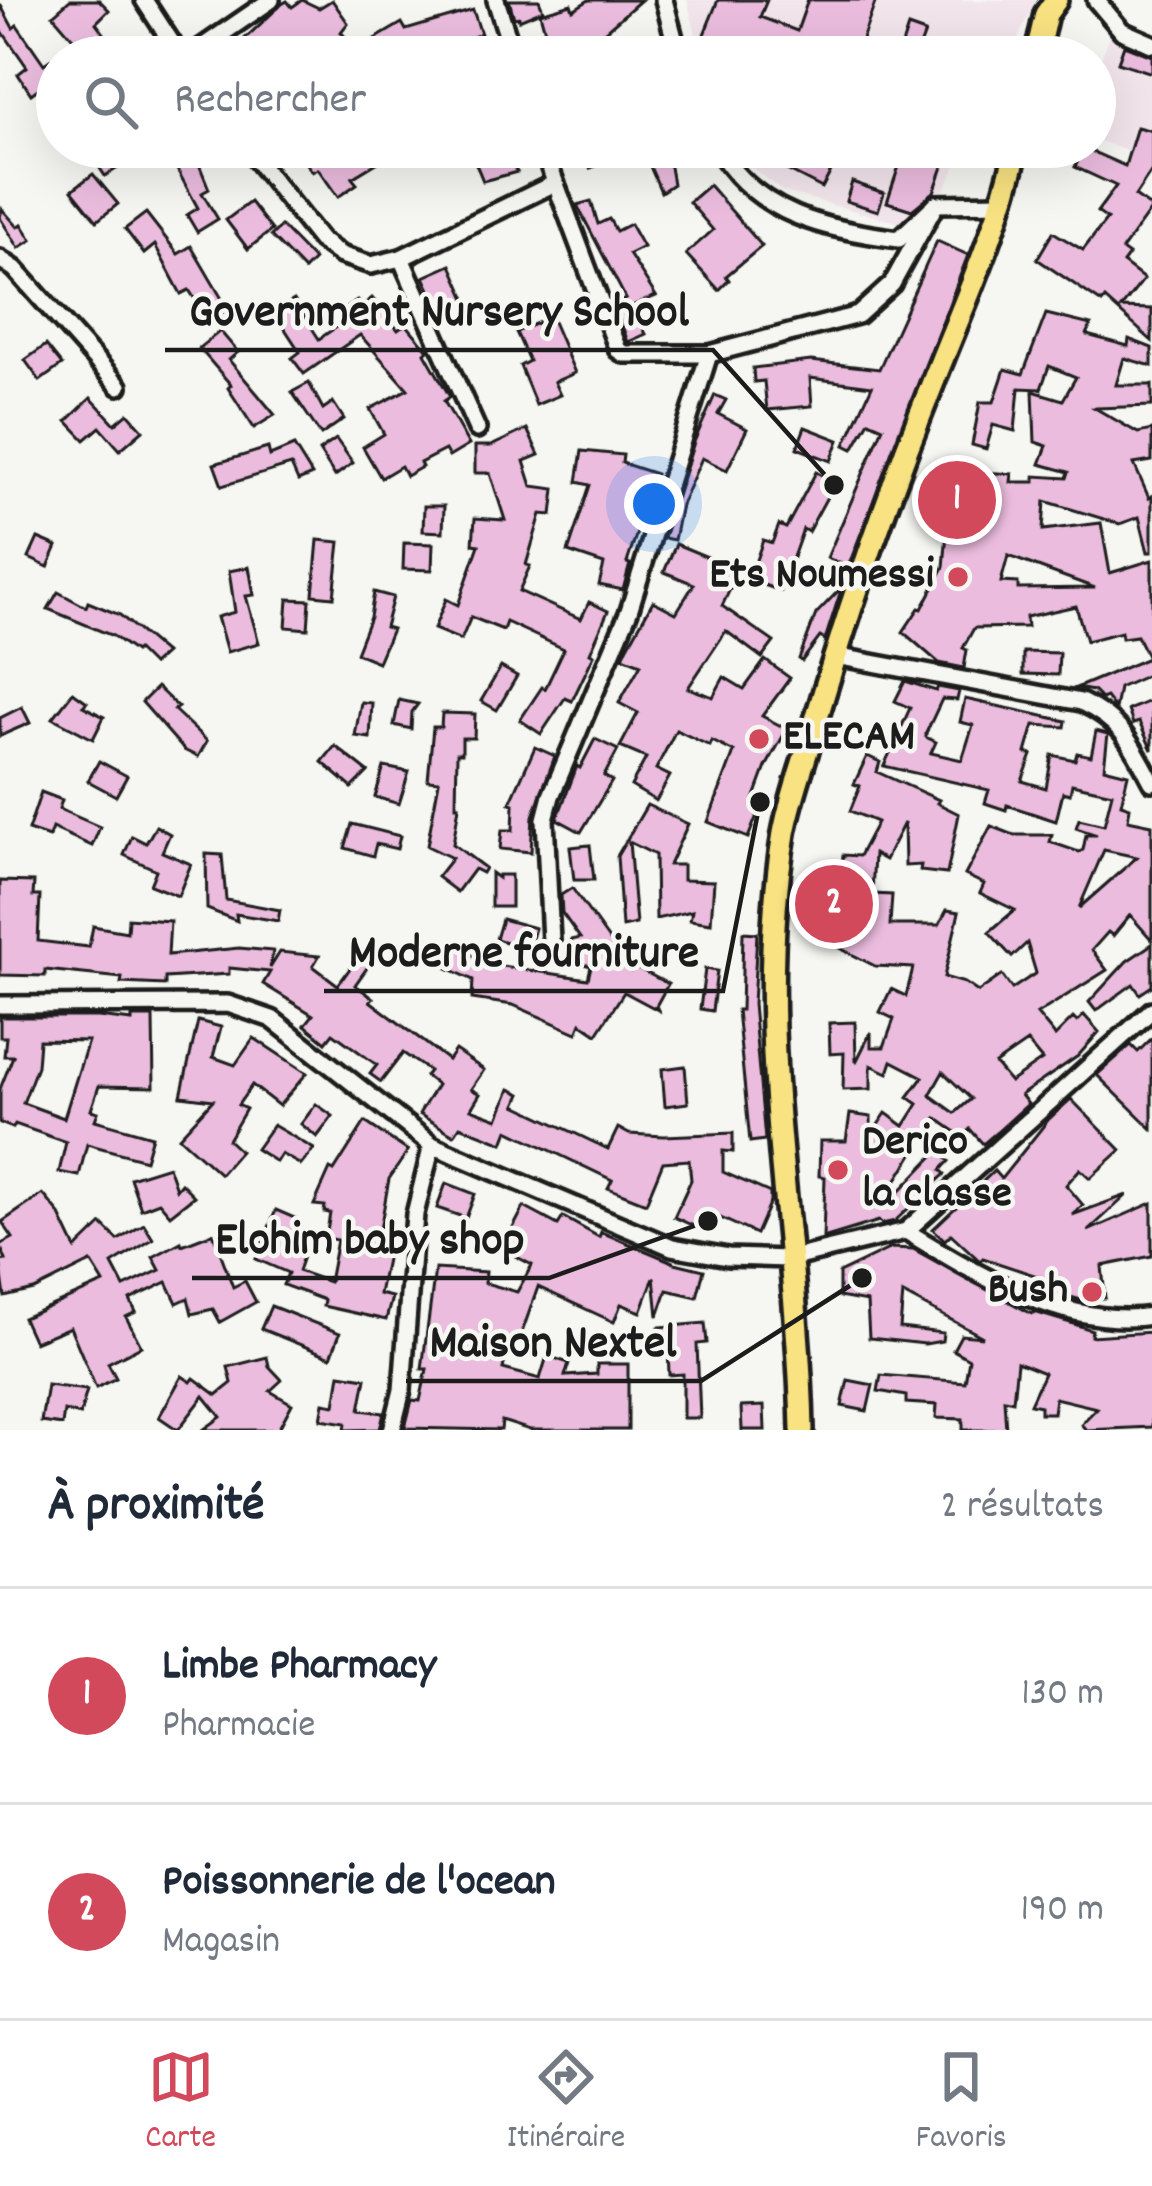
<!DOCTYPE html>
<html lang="fr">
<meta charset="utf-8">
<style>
:root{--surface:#fff;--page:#f2f2f3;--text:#1f2937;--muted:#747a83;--line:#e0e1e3;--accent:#d1495b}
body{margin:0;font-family:Dekko,sans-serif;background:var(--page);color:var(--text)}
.you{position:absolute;left:654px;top:504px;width:42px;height:42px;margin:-30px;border:9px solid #fff;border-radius:50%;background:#1a73e8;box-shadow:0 0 0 18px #1a73e833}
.badge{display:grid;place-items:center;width:78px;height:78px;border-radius:50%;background:var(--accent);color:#fff;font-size:39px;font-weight:700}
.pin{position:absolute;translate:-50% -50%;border:6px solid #fff;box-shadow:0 3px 12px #0006}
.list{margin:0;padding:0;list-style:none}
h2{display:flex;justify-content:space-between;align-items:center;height:156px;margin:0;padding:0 48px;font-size:51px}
h2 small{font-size:39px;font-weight:400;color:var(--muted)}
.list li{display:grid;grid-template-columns:78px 1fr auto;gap:36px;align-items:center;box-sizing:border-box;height:216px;padding:0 48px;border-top:3px solid var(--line)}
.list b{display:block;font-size:45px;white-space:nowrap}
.list p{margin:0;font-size:39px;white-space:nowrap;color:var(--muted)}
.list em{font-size:39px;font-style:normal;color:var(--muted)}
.icon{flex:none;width:66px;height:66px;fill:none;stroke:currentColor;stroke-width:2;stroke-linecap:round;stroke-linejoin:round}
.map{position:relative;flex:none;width:1152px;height:1430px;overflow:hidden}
.search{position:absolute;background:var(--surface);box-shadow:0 12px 48px #0002;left:36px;right:36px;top:36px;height:132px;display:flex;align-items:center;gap:30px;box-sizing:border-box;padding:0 42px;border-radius:66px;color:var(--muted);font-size:45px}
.sheet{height:588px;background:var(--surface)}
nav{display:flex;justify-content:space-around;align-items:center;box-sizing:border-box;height:168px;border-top:3px solid var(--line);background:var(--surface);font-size:33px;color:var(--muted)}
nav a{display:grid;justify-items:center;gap:6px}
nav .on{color:var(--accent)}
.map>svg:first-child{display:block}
.built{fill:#f3e5ec}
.building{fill:#ebbcde;stroke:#1c1c1c;stroke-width:3;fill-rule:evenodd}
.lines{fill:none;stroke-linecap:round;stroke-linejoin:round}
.minor-casing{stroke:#1c1c1c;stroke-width:24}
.highway-casing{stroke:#1c1c1c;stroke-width:30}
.minor{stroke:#f6f6f2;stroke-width:15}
.highway{stroke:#f8e281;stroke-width:21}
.poi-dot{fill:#d1495b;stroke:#f6f6f2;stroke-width:4.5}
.labels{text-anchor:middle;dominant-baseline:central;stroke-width:9;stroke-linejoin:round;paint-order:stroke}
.poi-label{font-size:45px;font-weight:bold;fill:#1c1c1c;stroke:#f6f6f2;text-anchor:end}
.leader{fill:none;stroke:#1c1c1c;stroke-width:4.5}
.callout-dot{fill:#1c1c1c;stroke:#f6f6f2;stroke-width:4.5}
.callout-label{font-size:48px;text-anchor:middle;font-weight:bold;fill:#1c1c1c;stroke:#f6f6f2;stroke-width:9;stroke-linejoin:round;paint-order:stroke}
</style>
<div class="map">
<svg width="1152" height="1430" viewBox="0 0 1152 1430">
<rect width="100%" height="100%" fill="#f6f6f2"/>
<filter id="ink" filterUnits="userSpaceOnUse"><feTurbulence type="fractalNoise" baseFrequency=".00833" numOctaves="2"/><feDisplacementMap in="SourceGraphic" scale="24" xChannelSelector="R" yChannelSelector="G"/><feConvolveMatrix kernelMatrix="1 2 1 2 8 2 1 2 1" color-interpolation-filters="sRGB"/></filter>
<g filter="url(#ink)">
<g class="built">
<path d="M687,0H1036L1009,57H702Z"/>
<path d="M1110,36L1152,49V161L1095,139V73Z"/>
<path d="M736,147H965L925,230L782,191L741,159Z"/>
</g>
<g class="building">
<path d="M70,0H99L109,10L96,23L122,57H89L53,15Z"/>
<path d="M302,0L319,8L332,0L348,23L341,32L356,50L402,23L406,30L473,10L481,34L420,57H315L306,46L294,57H284L275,47L261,57H225L282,4L287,1L292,7Z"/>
<path d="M509,0H539L543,10L519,20V17L514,18Z"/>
<path d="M589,0H641L597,38L600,45L586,50L588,57H552L540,13L571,4L573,10Z"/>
<path d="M718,0H767L760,17L797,31L808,0H876L856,57H785L749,44L746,54L703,37Z"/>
<path d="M0,4L13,28L17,25L44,64L57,55V75L31,94L18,74L27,67L0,28Z"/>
<path d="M908,27L925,33L916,57H898Z"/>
<path d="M1124,45L1152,56V73L1118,62Z"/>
<path d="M1137,127L1152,131V170L1135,196L1152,208L1122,250L1129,255L1123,263L1144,279L1121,308L1152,309V341L1105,299L1102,303L1037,259L1053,232L1083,250L1107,219L1097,212L1116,186L1075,167L1084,148L1125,166Z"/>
<path d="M86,147H152L105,176Z"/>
<path d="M296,147H403L352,178L357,184L338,197L318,169L312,172Z"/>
<path d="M469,147H492L494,153L503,150L517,172L483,181Z"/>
<path d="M595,147H657L670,167L673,184L661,192L643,150L590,168L584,151Z"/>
<path d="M742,147H844L822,188Z"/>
<path d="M851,147H950L934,192L912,210L887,202L899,166Z"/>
<path d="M195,154L209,189L202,193L218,219L197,232L187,215L198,208L174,164Z"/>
<path d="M93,174L118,204L97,221L72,190Z"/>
<path d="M852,182L884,193L878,211L846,201Z"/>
<path d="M709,185L762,246L726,276L729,280L719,290L686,254L713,230L689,202Z"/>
<path d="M591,201L598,224L609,219L616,231L630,224L643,247L629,254L656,296L632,306L646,334L628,342L614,304L626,299L577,205Z"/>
<path d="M250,202L272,230L248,249L226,220Z"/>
<path d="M2,209L18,227L22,224L32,240L19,248L0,218Z"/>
<path d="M146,213L178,254L191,246L228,309L209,321L189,290L181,294L155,245L144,254L125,229Z"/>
<path d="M281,226L314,260L304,270L271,236Z"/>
<path d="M937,241L968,255L848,567L827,558L883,427L869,421L853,449L845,445L872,386L810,378L812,406L767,410L764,381L754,382L753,368L811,361L879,369Z"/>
<path d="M451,265L468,303L442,315L424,277Z"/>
<path d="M372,298L398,330L406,324L428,350L425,353L450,397L444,401L469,445L449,457L445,450L420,463L422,467L406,476L401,466L381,478L363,447L384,434L370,409L408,389L360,335L304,374L292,358L300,352L274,312L294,300L319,339L348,319L342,312L357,300L362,306Z"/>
<path d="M1046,314L1091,325L1087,335L1128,346L1129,339L1152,348V366L1124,358L1116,385H1152V406L1095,408L1138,433L1152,430V461L1134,464L1149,498L1152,496V552H1148L1139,517L1120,524L1045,501L1043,530L1101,523L1110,573L1152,560V673L1119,688L1115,709L1106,697L1101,699L1093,691L1076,688L1148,658L1137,636L1122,638L1121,632L1086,641L1076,606L1026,617L1027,627L974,628L963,648L967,650L964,668L939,663L903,632L919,608L922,609L944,567L948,521L938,520L939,498L949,499L951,470L1012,474L1011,482H1035V476L1067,478L1069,472L1040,464L1047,446L1035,442L1033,391L1063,400L1076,377L1049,366L1041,389L1019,388L1015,431L993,425L986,449L972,445L980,402H994L1005,369L1023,374ZM1008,556L1095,588L1018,589V583L1001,582Z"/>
<path d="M551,317L575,373L554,382L560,395L536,405L520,366L529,361L516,332Z"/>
<path d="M220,331L238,352L229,360L275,415L254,428L228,388L231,385L199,348Z"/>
<path d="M46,345L62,365L40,381L25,360Z"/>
<path d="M309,383L323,409L333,402L344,419L321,435L292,392Z"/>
<path d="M715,395L726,400L718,414L747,429L727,470L702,458L681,505L674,540L664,538L694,442Z"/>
<path d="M91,398L115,424L128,413L143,430L120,450L100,427L85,440L67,421Z"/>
<path d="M805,427L839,440L831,461L797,448Z"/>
<path d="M527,429L539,455L524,461L532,486L555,489L552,515L541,514L526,565L530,566L519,591L581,619L589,602L608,611L590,653L594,655L572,701L565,698L541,734L520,720L542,687L545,689L564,649L506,622L503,630L471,617L461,640L434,629L446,599L458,605L479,545L473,544L475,518L505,520L490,473H475V446H491Z"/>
<path d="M336,439L353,463L335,476L319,451Z"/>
<path d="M294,446L312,475L298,481L291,465L222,486L214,464L268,448L270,456Z"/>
<path d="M582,451L623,455L622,463L656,474L627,563L630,564L623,590L599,585L604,564L568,552L590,485L577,482Z"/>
<path d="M816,472L835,482L808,532L803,529L781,591L749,580L763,540L772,543L779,525L786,528Z"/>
<path d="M424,506H444L443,532L423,531Z"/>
<path d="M38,538L57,546L48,567L29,558Z"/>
<path d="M318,540L340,542L334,597L313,595Z"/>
<path d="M404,543L433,544L432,570L403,569Z"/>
<path d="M676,544L739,570L722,606L774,642L762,658L726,631L688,688L713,697L724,677L744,689L765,660L790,678L762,716L787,729L766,767L752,805L760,808L748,838L708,822L734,752L712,741L710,746L676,730L656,769L670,776L656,801L631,786L646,758L620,747L638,713L619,703L641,664L623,657L628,646L653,601L676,613L694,584L664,572Z"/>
<path d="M249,567L254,595L246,596L259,643L227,652L217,617L235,612L229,571Z"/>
<path d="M842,587L825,640L820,637L802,661L799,659L816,614Z"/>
<path d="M58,592L86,607L88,602L120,615L165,653L152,665L137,650L135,652L113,636L48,609Z"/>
<path d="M374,592L393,597L385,627L392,629L378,662L356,653L370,617Z"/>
<path d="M288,599L310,600L308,629L286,627Z"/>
<path d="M1023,652L1059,653L1058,675L1023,674Z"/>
<path d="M501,667L517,676L497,710L481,701Z"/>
<path d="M905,681L936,691L938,687L959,691L957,700L942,699L926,733V737L936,742L931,753L962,760L973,725L960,722L965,699L1066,721L1065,727L1034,725L1026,753L1032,755L1022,781L1046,788L1052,755L1075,760L1077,753L1091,756L1096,731L1108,734L1104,768L1128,774L1121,804L1130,807L1128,820L1152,825V940L1130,915L1113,936L1108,932L1092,950L1107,970L1037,1014L1055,1036L1073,1018L1077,1022L1084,1015L1099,1032L1078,1056L1021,1095L1028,1104L997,1132L983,1144L970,1129L963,1137L936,1118L887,1195L892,1199L938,1151L949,1161L941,1170L945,1174L895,1221L882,1224L879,1221L823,1238L825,1177L819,1176L820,1141H846L850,1114L871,1117V1135L886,1113L904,1126L918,1104L908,1097L923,1077L892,1061L888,1073L871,1065V1089L843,1090L844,1053L830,1054L829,1023L855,1022L856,1062L871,1032V1047H884L894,1019L880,1012L891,989L906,996L913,968L875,966L824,940L838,913L819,905L830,879L840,883L843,855L859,856L877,822L850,811L860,786L854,784L867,756L880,762L877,772L939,800L937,803L959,814L947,874L920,871L921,865L905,866L904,823L885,860L874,854L872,894L892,895L890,925H939L947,910L959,912L944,977L965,983L978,992L1002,975L1012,989L1036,973L1027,943L1012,957L989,932L1015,910L980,893L984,884L965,875L991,826L1014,835H1052L1050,842L1079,852L1083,850L1086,835H1097L1076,828L1079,819L1104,825L1112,793L1072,784L1070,794L1063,792L1056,821L1007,805L1006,810L985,803L989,790L884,766L910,708L895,701ZM1104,850L1137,857L1079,908ZM1027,1042L1042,1060L1010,1082L995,1064ZM943,1072L971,1099L955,1113L930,1095Z"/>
<path d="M157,687L178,707L174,710L207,741L198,757L184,750L142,702Z"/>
<path d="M73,692L87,702L83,706L104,717L93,739L53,718Z"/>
<path d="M399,700L418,704L412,712L411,729L394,725Z"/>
<path d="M1152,700V750L1139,722L1133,724L1128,710Z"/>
<path d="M361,702L372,703L370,738L355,736Z"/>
<path d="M22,707L30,723L0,736V718Z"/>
<path d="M442,713L475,714L474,738H462V753H457L456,806H459L453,844L485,868L482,873L474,869L457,892L437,877L452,858L427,846L439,781L428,780L433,727H441Z"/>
<path d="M595,739L618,750L604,776L612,781L581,832L557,819L577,766L580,768Z"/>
<path d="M335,746L368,772L352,788L322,762Z"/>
<path d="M535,747L555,756L533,816L531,852L500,849L502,830H513L514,804L510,803Z"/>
<path d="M99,761L127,776L116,796L88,781Z"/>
<path d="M384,767L409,772L399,804L375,797Z"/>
<path d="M41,792L62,800L59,809L100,827L92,846L52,828L49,837L28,830Z"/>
<path d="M647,805L688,824L669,865H683V880L714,881L711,923L690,920L692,911L656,919L655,855L629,842L636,924L622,927L617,856Z"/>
<path d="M352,824L400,836L397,849L376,844L373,856L345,848Z"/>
<path d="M156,826L170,834L162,852L191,864L178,896L150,885L156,870L124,855L132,836L146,843Z"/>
<path d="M590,845L594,880H574L570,847Z"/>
<path d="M206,854L222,855L226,900L280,910L278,921L236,914L237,921L207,909Z"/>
<path d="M491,873L498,878V875H511V907H491Z"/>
<path d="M0,881L34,882L33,896H40L38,941L89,947L93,926L127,932L128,918L170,921L168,955L239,948L273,951L270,968L280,952L319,956L313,966L338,985L358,957L369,965L355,985L373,998L370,1001L448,1060L455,1050L484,1070L471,1089L480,1094L471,1109L498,1119L510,1089L521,1094L516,1105L608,1149L618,1128L629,1134L664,1136L733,1133V1152L723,1151V1172L770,1193V1202L756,1234L716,1216L709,1233L674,1217L691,1180L689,1160L663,1162L646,1203L608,1188L612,1180L508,1130L503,1143L460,1126L454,1135L419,1114L437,1085L425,1076L429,1071L403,1053L381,1082L370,1074L377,1065L333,1033L326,1042L305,1025L313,1015L263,984L270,972L229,968V974L165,978V985L121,983L122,978L45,970V976L0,975Z"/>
<path d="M572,888L632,972L630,964L668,984L656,1006L658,1010L624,992L597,1034L581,1023L577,1033L513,1005L472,999L473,980L435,962L449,942L489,964L588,979L591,966L576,962L571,940L580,938L562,913L561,895Z"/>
<path d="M502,919L535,928L529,949L496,939Z"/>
<path d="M743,932L757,933L753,1004L765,1140L750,1142L737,1010H741Z"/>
<path d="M1152,944V986L1140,994L1133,984L1096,1011L1089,1002L1127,961Z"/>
<path d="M705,969L717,971L712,1011L700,1009Z"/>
<path d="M0,1017H98L132,1021V1017H153L154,1087L99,1086L91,1110L98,1112L95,1120L152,1136L145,1160L87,1144L79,1176L59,1172L66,1142L15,1124L13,1128L0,1123V1089L13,1056H4L6,1037H0ZM39,1040L88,1041L64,1118L23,1103L37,1066Z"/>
<path d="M198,1021L221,1027L213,1057L235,1065L254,1038L307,1073L279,1106L252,1085L238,1105L246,1109L228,1140L240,1151L220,1174L179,1137L213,1100L181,1096Z"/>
<path d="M1152,1038V1129L1097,1075L1131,1045L1138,1052Z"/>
<path d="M685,1066L688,1103L665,1106L662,1069Z"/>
<path d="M1071,1099L1121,1150L1090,1178L1080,1169L1066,1185L1083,1205L1072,1215L1127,1195L1088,1231L1152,1203V1256L1102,1266L1105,1298L1081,1300L1039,1288L1043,1278L983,1258L980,1261L951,1234L945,1240L933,1229L994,1171L1001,1179L1048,1120Z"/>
<path d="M316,1104L333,1116L317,1137L301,1124Z"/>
<path d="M365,1122L408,1151L389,1179L376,1252L387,1254L379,1294L392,1297L386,1320L323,1306L324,1300L283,1285L288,1273L256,1259L276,1210L297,1219L293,1230L310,1236L298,1271L329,1282L337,1240L326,1238L330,1213L324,1212L325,1206L314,1205L330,1169L334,1171Z"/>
<path d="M273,1125L314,1149L301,1165L281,1154L276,1162L256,1149Z"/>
<path d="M168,1166L176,1189L181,1183L194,1196L170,1215L159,1202L141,1209L130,1178Z"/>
<path d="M446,1183L475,1194L466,1218L437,1208Z"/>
<path d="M43,1194L59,1213L76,1249L102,1224L118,1240L144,1224L153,1239L112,1264L124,1287L160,1270L153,1257L181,1242L182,1245L213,1233L233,1287L245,1281L256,1302L220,1322L213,1309L192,1314L188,1298L177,1303L167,1282L130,1300L136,1312L126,1317L141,1346L108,1363L116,1378L96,1388L70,1327L34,1342L23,1318L104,1283L91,1262L34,1290L5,1297L0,1261L6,1260L0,1245L13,1238L2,1222Z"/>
<path d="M524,1207L558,1225L563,1217L599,1237L601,1232L675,1263L704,1270L697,1297L667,1290L658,1316L654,1277L641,1312L621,1304L614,1322L538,1287L519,1341L510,1338L503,1369L540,1379L547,1356L569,1363L565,1376L597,1374V1364H628V1430H530L502,1421L501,1430L405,1428L412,1400L420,1401L427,1369H422L435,1269L486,1272L485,1283L517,1292L532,1265L502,1249Z"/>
<path d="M891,1248L913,1249L1032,1314L1034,1312L1074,1324L1092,1330L1091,1336L1152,1332V1427L1086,1430L1081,1424L1097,1408L1055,1398L1053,1413H1040V1406L1030,1404L1044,1373L1017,1362L1013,1401L1004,1399L1006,1430H963V1419L936,1418L937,1405L906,1403V1396L878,1391L881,1375L965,1382L969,1359L953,1350L961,1335L983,1337L903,1294L900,1328L943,1333L942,1341L925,1344L869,1338L867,1302L839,1297V1273Z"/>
<path d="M271,1306L340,1333L331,1357L261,1329Z"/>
<path d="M705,1323L707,1343L697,1344L700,1418H683V1374L669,1375L668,1347L661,1348L659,1327Z"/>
<path d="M267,1357L269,1366L282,1380L270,1391L292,1404L278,1430H203L221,1417L204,1396L178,1430L159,1417L182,1376L191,1382L194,1378L217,1395L232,1383L228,1367Z"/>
<path d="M340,1374L366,1378L360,1410L384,1413L380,1429L345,1430L346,1423L321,1419L324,1403L335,1405Z"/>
<path d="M848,1380L873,1385L867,1411L842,1406Z"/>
<path d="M47,1385L87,1390L80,1415L64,1411L62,1425L41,1422Z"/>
<path d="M764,1406L765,1430H742L741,1407Z"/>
</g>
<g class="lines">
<g class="minor-casing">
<g id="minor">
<path d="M144,0L181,57"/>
<path d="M496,0L514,57"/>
<path d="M664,0L679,57"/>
<path d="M1096,0L1122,31L1152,44"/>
<path d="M188,57L271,0"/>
<path d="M246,147L321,241L341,255L371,265L401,258L553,184"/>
<path d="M542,147L618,350L624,354H709L858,315L892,284L936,204"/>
<path d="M717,147C756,215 827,230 899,239L936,204L1004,203"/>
<path d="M401,258L477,429"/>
<path d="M0,259L15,269L119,386"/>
<path d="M835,656L1081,702C1123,722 1131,743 1152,782"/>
<path d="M551,941L545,819L551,796L629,611L709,354"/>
<path d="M0,1005L228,1004L272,1019L432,1145L672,1247L728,1257L789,1259L906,1231L1152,1010"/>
<path d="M906,1231C978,1275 1065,1329 1152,1316"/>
<path d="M392,1430L402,1390L415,1214L432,1145"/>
</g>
</g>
<g class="highway-casing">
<g id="highway">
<path d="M1036,57L1046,14L1056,0"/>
<path d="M802,1430C798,1231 751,1033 784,833C791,795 806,757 816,720C850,604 890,489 935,377C965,301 999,227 1017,147"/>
</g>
</g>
<use href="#minor" class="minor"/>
<use href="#highway" class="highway"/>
</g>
</g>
<g class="poi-dot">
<circle cx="958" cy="577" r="12"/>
<circle cx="759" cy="739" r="12"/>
<circle cx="838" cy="1170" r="12"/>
<circle cx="1092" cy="1292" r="12"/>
</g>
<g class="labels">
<g class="poi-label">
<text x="934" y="577">Ets Noumessi</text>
<text x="783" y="739" text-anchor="start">ELECAM</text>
<text x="862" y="1144" text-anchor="start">Derico<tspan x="862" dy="52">la classe</tspan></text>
<text x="1068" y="1292">Bush</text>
</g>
</g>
<path class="leader" d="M834 485L713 350H165M760 802L723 991H324M708 1221L549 1278H192M862 1278L701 1381H406"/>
<g class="callout-dot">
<circle cx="834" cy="485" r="12"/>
<circle cx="760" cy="802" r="12"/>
<circle cx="708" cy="1221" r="12"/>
<circle cx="862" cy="1278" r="12"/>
</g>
<g class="callout-label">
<text x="439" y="325">Government Nursery School</text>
<text x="524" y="966">Moderne fourniture</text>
<text x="370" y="1253">Elohim baby shop</text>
<text x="553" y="1356">Maison Nextel</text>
</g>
</svg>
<div class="you"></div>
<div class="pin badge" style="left:957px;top:500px">1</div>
<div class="pin badge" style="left:834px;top:904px">2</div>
<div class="search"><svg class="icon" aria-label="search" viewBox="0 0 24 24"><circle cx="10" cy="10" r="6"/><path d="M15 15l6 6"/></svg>Rechercher</div>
</div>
<section class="sheet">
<h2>À proximité<small>2 résultats</small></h2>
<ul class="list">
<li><span class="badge">1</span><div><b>Limbe Pharmacy</b><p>Pharmacie</p></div><em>130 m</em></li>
<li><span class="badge">2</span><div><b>Poissonnerie de l'ocean</b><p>Magasin</p></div><em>190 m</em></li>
</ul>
</section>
<nav>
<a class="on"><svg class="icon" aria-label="map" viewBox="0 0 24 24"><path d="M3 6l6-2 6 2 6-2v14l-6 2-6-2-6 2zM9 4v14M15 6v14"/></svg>Carte</a>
<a><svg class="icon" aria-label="directions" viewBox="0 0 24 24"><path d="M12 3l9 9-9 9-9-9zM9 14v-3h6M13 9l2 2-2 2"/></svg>Itinéraire</a>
<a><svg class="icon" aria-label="saved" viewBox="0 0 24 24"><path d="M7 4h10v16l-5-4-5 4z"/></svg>Favoris</a>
</nav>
